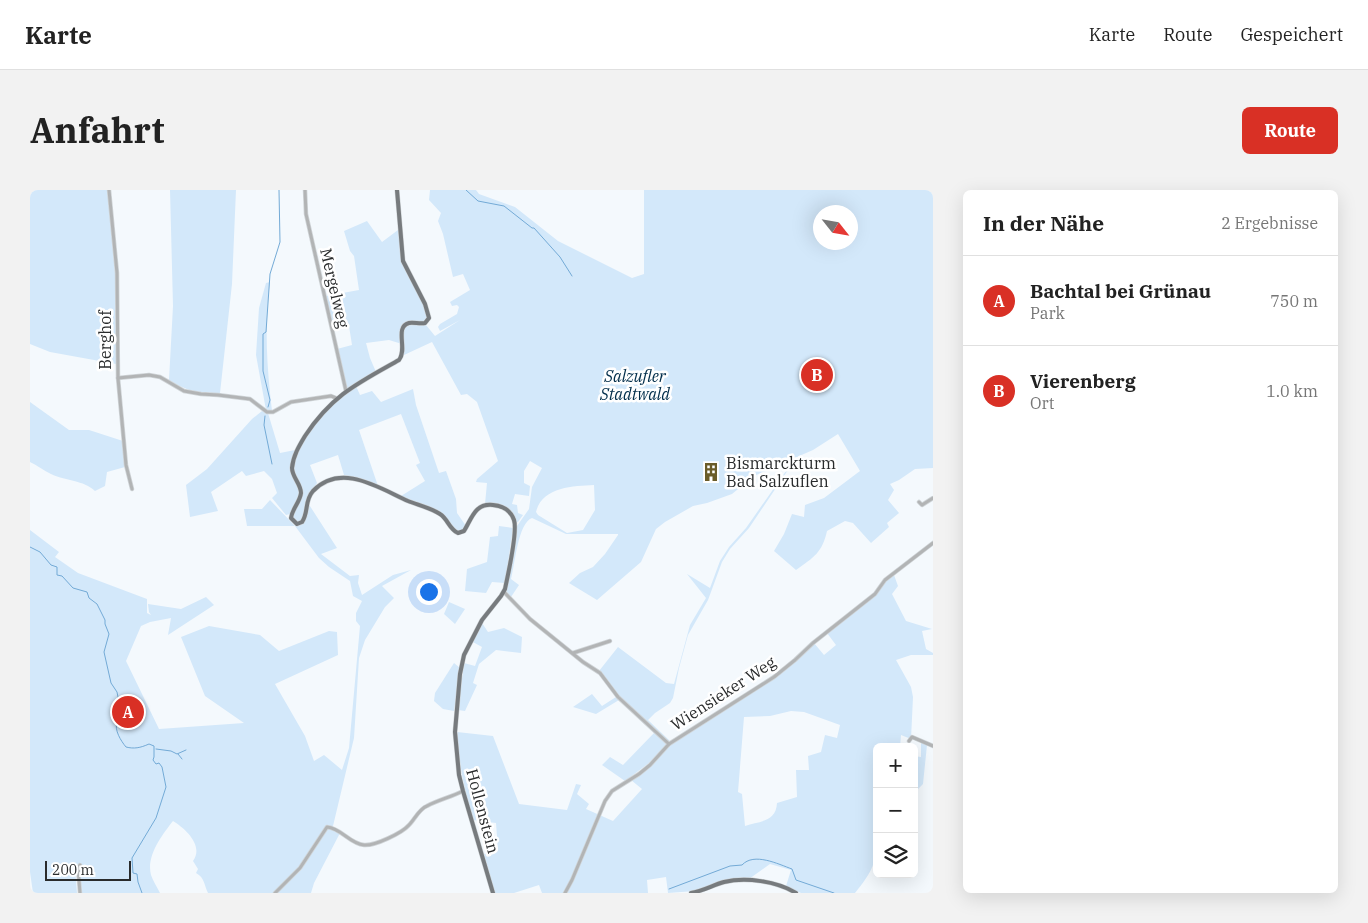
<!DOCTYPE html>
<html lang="de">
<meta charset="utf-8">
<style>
:root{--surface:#fff;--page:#f2f2f2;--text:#222;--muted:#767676;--line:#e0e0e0;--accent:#d93025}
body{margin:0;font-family:"IBM Plex Serif",serif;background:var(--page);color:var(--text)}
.controls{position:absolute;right:15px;bottom:15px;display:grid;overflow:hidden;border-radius:8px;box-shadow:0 5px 20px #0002}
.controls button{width:45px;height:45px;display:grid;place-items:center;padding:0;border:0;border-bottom:1px solid var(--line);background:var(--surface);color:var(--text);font:25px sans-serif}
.compass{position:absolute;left:783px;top:15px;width:45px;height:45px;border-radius:50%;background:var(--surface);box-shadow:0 5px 20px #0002;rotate:121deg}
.scale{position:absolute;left:15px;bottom:12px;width:86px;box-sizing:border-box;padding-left:5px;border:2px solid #292b2c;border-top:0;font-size:14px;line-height:18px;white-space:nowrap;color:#292b2c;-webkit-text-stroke:4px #fff;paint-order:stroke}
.you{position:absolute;left:398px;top:401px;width:18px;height:18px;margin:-12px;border:4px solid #fff;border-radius:50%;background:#1a73e8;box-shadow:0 0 0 8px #1a73e833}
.badge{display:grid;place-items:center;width:32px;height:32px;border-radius:50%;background:var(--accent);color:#fff;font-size:16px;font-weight:700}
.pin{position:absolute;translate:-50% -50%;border:2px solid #fff;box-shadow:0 1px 5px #0006}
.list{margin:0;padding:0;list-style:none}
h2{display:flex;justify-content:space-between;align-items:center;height:65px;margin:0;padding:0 20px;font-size:21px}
h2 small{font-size:16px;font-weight:400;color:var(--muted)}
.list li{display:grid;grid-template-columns:32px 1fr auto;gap:15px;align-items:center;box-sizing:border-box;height:90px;padding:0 20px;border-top:1px solid var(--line)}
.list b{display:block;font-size:19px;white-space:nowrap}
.list p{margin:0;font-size:16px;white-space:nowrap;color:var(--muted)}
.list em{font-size:16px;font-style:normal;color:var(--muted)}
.icon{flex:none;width:28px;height:28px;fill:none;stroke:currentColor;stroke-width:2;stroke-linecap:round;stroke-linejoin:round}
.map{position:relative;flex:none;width:903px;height:703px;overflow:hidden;border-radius:8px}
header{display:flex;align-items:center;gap:30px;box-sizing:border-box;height:70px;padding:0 25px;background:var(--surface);border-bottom:1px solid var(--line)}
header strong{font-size:24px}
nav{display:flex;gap:28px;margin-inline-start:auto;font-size:18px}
.intro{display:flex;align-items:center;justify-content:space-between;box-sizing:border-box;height:120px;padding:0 30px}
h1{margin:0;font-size:35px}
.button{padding:12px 22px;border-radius:8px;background:var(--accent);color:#fff;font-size:18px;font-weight:700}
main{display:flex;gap:30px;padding:0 30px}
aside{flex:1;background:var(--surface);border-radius:8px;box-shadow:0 5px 20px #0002}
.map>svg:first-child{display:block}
.green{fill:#d3e8fa;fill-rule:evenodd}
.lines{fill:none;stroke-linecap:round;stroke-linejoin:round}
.stream{stroke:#73aad6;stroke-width:1}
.minor-casing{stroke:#cfd4d7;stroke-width:4.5}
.major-casing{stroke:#cfd4d7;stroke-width:5}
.minor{stroke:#b2b4b5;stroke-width:3}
.major{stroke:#777b7e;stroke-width:4}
.labels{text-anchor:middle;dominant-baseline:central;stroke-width:5;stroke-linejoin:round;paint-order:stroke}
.street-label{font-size:16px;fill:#292b2c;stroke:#fff}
.park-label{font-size:16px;font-style:italic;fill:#002d4a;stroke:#fff}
.poi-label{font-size:16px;fill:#292b2c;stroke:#fff;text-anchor:start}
</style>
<header>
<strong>Karte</strong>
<nav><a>Karte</a><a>Route</a><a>Gespeichert</a></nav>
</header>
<div class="intro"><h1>Anfahrt</h1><a class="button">Route</a></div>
<main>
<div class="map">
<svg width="903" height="703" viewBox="0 0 903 703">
<rect width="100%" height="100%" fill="#f4f9fd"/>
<g class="green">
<path d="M0,0H78L85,83L86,174L20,162L0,154Z"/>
<path d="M140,0H206L202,94L190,203C167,203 159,202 139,190L143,116Z"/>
<path d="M400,0H446L449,4L485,17L528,51L602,88L614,84V0H903V278L885,279L869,290L860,294L864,300L858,310L869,323L857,333L859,337L841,353L823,333L815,331L797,341C792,363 784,367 766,380L744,361L754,344L762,324L774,327L775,315L794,308L830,281L808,244L783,260L760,270V277L719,338L700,359L692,372L678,410L658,445L649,478L643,508L640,513L625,523L618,530L640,551L619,573L595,591L572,575L580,567L593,575L624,543L589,510L566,524L543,517L562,504L572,516L586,507L569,481L588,457L636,493L644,494L660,435L676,408L657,384L680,398L690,371L699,357L716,338L756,281L758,271L724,286L702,304L677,313L663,316L635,332L626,339L611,372L567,410L539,393L550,383L563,377L575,364L588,345V344H536L502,328C488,333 485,374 481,389L489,395L481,407L476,401L487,336L499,319L502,297L512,278L500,271L494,281V293L500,296L499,306L485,304L482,314L487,315L488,323L493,325L488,332L486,333L478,319L455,314L457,293L446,292L447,289L468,271L447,212L437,204L431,205L402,152L374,165C375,143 363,133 396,135L405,146L430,130L410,141L408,137L410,134L427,124L429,117L427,115L422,116L420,112L440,100L433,84L423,87L413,44L408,31L411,23L399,10ZM791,22H821V52H791ZM564,295L565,320L553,340L537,343L508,325L506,322C512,297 543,296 564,295Z"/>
<path d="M337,31L352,52L368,40L372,72L394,114L398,128L392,133L380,132L372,137V154L359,150L336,153L340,168L346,182L317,199L307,159L322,155L319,136L303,139L296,106L329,100L324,66L320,61L314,41Z"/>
<path d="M240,92C234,136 237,178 242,221L236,220L226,165L229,118L236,93Z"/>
<path d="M326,196L330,205L342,201L351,212L383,199L386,215L409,283L416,281L426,309L427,323L436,336C433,341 431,342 426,341L415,326L371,306L395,291L386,275L390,273L371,224L329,240L348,296L332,289L314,285L308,265L280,275L287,293C284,298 280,302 277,307C273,315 278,329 267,332L262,327L272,305C269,297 264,287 264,279C263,251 305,209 326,196Z"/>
<path d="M0,212L39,240H59L93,251L95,277L77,282L75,296L65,301C54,290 35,291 21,284C14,281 7,275 0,272Z"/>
<path d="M232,221L238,223L250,263L265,260L261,280L270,299L269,304L260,324L256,325L242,308L247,303L242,289L234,281L216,286L212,281L181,302L188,321L160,327L156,295L177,279L222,229Z"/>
<path d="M240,310L265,336C278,336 277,323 278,313L307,358L291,364L320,386L329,385L328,393L332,405L363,385L381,380L352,396L364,408L355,417L335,450L329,468L324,548L303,636H297L270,679L253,693L243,703H178C174,695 175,688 166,683L168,679L163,671C174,656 156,639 143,631C132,645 116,666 121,685C123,691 127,697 130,703H51L49,677L45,678L47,703H3L0,682V340L29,362L25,367L48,383L117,409V423L121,425L119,422L118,414L151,419L176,407L184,415L138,445L141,428L120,432L111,436L96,471L129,539L214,533L175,506L151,447L179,436L230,445L249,461L299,441L307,442L308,465L245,494L275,546L284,571L294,565L312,580L319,558L330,436L326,431V423L332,411L323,406L320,391L299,377L289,368L265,336H217L214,319H232Z"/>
<path d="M469,336L483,338L475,393L462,392L456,403L435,401L437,379L457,372L460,347L468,346Z"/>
<path d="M864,385L868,396L862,404L876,431L902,439L892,441L896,459L903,463V465H881L866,470L881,497L883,507L881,549L871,545L870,557H847V636C839,651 848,658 844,672C841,683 832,694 825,703H771L756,696L761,680L740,674L719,689L709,688L665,701L638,703L636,687L617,690L618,703H512L509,695L484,703H465L454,664L468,660L466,633L443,630C434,601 429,573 427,542L463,546L489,614L537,620L546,594L551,595L547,604L559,614L556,619L583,631L612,599L601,590L608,586L640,554L744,487L784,453L794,465L806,455L797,443L845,405L856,391ZM761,521L774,522L810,535L807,548L795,545L791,562L778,566L779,580H766L767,607L747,613C746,632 730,631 715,636L712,604L708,602L714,527L740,526Z"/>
<path d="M419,412L435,419L425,434L414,424Z"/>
<path d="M452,433L458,442L474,438L492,447L491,463L466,460L449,474L443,493L447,495L435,521L428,520L434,473L445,476L452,457L441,451Z"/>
<path d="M424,473L430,478L424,521L413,519L404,511L405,503Z"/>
<path d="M891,553L897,555L893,594L884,603V566L891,567Z"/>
<path d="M298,638H302L310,643L284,693L281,703H247L271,680Z"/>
</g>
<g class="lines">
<g class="stream">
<path d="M436,0L448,11L474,16L502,38H504L530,67L542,86"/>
<path d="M238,217L240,210L233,181V144L236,142L240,84L250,52L249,0"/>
<path d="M235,226L234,235L242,274"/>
<path d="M0,357L10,362L21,375L27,377V385L32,386L43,398L57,402L59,408L67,414L75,430V434L79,444L74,462L81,493L87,502L89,512L94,522C92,525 88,528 87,532C84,540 91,551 96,557C104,559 110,558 119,554L124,556V567L123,570L126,574L129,573L132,577L136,597L126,628L102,668L103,683L107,684L108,692L112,703"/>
<path d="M126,559L141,561L147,564L156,560"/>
<path d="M148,564L152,569"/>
<path d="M639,699L700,676L712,675C724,662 748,674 762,679L766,690L804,703"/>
</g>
<g class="minor-casing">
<g id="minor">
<path d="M79,0L87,83L88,188L96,275L102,299"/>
<path d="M275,0L276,24L316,201"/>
<path d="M88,188L119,185L130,187L154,201L171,204L188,205L220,209L237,222H243L261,212L301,206L306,208"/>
<path d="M889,312L892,315L903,308"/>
<path d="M474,402L500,429L553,472L570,483L588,507L639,554"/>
<path d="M543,463L580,451"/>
<path d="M879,551L882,547L903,556"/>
<path d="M50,703L48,678L50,675"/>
<path d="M245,703L270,678L297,637C311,638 320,654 334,655C345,656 372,643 379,635C385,629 389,619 397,616C408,610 421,607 433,601"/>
<path d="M535,703L542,690L575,611L582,601L609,584L620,575L639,554L744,487L765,470L783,453L845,404L855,390L903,353"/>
</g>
</g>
<g class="major-casing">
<g id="major">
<path d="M367,0L373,71L395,114L399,128L395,133C390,134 383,132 379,133C364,137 378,159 369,170C328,193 302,205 275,246C269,256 263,266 262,278C262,287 271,294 271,303C270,312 262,319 261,328L267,334L272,332C279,322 274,311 283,301C311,272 349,298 378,311C388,315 401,318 410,324C418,329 419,339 428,343L434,341C442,328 445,313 463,315C473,316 481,321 484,330C488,342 478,384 475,399L471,406L452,430L434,465L430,484L425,542L429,585L433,601L463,703"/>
<path d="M661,703C673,701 683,695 694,692C716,687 746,691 766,703"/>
</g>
</g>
<use href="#minor" class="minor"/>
<use href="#major" class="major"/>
</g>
<defs>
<g id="building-bare" transform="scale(1.5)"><path d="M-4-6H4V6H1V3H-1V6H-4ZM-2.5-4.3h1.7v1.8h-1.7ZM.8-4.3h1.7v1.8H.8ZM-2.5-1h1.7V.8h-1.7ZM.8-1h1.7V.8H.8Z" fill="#6a5c29" stroke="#fff" stroke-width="2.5" paint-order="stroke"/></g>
</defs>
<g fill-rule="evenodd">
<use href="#building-bare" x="681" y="282"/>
</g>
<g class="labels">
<g class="street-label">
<text transform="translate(305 98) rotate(77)">Mergelweg</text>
<text transform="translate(75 150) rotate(-90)">Berghof</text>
<text transform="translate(693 503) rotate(-33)">Wiensieker Weg</text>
<text transform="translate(453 621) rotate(75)">Hollenstein</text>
</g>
<g class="park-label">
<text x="605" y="186">Salzufler<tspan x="605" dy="18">Stadtwald</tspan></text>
</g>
<g class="poi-label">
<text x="696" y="273">Bismarckturm<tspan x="696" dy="18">Bad Salzuflen</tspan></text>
</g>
</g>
</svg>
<div class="controls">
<button>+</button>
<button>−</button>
<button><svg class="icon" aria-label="layers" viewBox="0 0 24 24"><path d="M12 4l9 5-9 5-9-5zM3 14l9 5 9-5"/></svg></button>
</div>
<svg class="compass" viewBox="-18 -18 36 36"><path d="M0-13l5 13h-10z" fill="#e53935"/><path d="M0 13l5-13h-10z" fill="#767676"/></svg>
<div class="scale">200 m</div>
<div class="you"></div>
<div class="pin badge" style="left:98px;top:522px">A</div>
<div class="pin badge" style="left:787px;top:185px">B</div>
</div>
<aside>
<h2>In der Nähe<small>2 Ergebnisse</small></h2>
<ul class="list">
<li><span class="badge">A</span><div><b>Bachtal bei Grünau</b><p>Park</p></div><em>750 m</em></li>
<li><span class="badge">B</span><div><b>Vierenberg</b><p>Ort</p></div><em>1.0 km</em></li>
</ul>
</aside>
</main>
